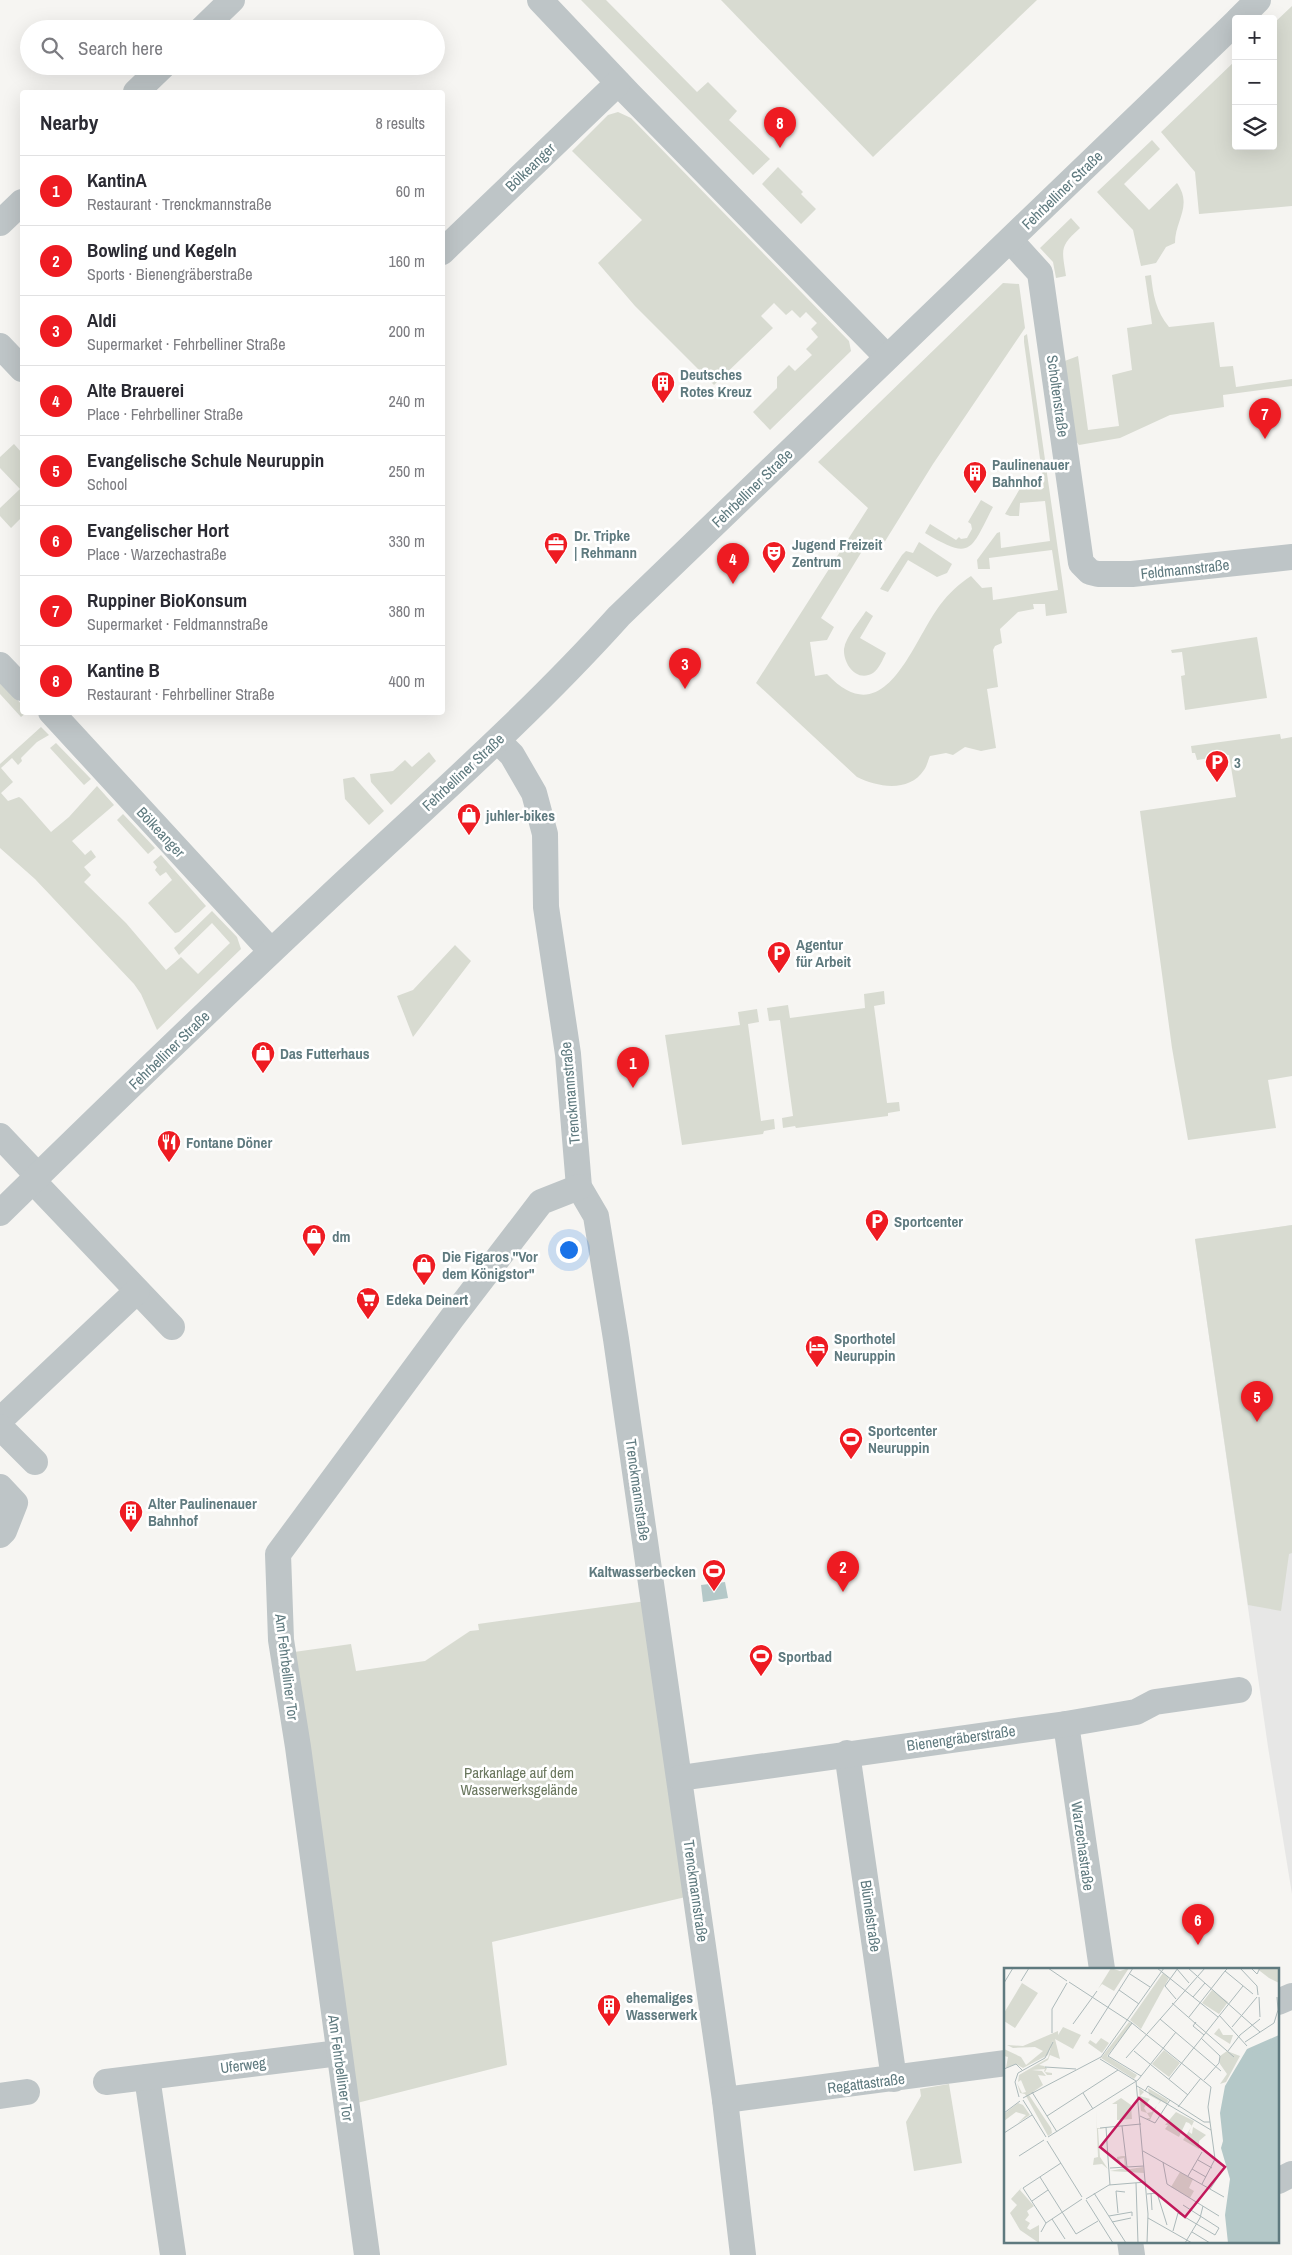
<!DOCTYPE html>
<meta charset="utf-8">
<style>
:root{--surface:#fff;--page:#f7f7f7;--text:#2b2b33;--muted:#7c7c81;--line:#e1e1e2;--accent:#ee1b22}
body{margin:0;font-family:"Archivo Narrow",sans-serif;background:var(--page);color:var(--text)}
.controls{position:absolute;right:15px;top:15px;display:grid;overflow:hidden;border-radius:5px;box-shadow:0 5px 20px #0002}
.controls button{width:45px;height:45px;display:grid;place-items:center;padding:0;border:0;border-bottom:1px solid var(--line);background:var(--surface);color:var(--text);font:25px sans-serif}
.you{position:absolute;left:568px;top:1249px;width:18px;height:18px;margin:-12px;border:4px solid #fff;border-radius:50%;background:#1a73e8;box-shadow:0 0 0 8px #1a73e833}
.badge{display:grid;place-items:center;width:32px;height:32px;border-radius:50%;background:var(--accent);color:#fff;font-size:16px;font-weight:700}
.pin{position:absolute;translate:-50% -41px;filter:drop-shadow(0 1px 2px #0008)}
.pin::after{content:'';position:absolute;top:26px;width:18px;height:15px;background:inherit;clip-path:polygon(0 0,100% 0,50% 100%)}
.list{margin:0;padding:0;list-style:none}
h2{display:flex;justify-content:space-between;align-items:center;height:65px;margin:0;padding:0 20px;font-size:21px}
h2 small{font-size:16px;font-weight:400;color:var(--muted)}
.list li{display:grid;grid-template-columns:32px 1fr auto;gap:15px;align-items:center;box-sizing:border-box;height:70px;padding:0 20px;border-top:1px solid var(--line)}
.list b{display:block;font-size:19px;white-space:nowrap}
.list p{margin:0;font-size:16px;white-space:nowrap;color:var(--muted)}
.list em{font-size:16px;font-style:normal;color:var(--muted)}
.icon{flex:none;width:28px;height:28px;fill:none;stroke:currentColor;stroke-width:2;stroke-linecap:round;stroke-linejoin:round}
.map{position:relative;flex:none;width:1292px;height:2255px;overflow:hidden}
.search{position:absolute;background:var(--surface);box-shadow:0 5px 20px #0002;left:20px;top:20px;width:425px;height:55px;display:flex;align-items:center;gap:12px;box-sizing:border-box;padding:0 18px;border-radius:28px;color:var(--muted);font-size:19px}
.panel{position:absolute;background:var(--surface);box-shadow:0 5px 20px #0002;left:20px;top:90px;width:425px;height:625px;border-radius:5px}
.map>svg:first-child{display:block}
.built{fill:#e7e7e6}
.green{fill:#d8dbd1}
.water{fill:#b4c8c8}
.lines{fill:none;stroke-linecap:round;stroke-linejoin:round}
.minor{stroke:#bec5c7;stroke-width:26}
.labels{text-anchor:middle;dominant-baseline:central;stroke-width:5;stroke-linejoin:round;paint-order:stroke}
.street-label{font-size:15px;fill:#5f7a7f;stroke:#fff}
.poi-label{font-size:15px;font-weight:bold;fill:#5f7a7f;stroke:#fff;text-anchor:start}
.park-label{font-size:15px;fill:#6a775e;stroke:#fff}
.inset-river{fill:none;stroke:#b4c8c8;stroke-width:2.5}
.inset-road{fill:none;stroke:#acb9ba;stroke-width:1}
.view{fill:#c2185b;fill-opacity:0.15;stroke:#c2185b;stroke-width:2.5}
.inset-edge{fill:none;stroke:#5f7a7f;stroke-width:2.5}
</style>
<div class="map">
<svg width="1292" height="2255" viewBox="0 0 1292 2255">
<rect width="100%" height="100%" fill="#f6f5f2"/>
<path class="built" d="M1292,1225V1894L1268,1747L1195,1239Z"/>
<g class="green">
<path d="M581,0H606L697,92L708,82L737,111L729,120L770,159L753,175Z"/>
<path d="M721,0H1037L873,157Z"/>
<path d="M1292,6V206L1199,214L1195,172L1161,132L1236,60V146H1273V24Z"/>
<path d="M618,112L631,118L849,341L851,351L770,430L753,412L777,388V377L789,365L795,371L812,355L806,349L818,337L811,329L817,323L806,312L800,318L792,310L786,315L774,303L761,316L773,328L714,385L635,306L598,263L642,220L572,151L608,115Z"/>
<path d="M1152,140L1160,149L1124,184L1149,210L1177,183C1193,206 1175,220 1175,243L1166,247L1156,263L1141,266L1133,230L1097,192Z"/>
<path d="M778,167L803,192L801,194L816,209L801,224L762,184Z"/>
<path d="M1071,218L1080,228C1059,247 1062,249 1066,276L1056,278L1053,262L1040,248Z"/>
<path d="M1151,275C1153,295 1156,311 1169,327L1214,322L1220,367L1233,366L1236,387L1292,379V386L1223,395L1224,407L1170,415L1120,438L1079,445L1072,436L1062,362L1078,356L1088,430L1119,426L1112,375L1132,370L1127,328L1152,324L1145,276Z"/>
<path d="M1003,283L1019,284L1025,328L933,464L879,551L867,543L821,618L834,627L827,640L810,642L815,676L827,674C885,736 912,642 940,605C949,593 959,584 971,576L982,588L992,587L993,600L1058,590L1052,550L989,558L990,569H978L977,560L997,533L1000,532L1001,548L1050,541L1045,501L1020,503L1019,516H1010L1005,514L1028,475L1029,489L1044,488L1024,342V336L1027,334L1067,613L1046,616L1045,604H1033L1034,609L1018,612L1000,629L1002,643L995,646L993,650L998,687L987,689L996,748L981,751L965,747L953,755L946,753L930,756C928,760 927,766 924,770C909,793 877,787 857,777L756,683L868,508L818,462Z"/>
<path d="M14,444L22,453V517L11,528L0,516V508L20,489L0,468V457Z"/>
<path d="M981,500L993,507C970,551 972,561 925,533L930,524L956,540L959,537L961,539L967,538L972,529L971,524L968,522Z"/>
<path d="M919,542L952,564L947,573L937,577L908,560L888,592L880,589L902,555L906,551L913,553Z"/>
<path d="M866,611L873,616L860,638L886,653C883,659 879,669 873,673C857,683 843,664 844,649C846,636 859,622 866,611Z"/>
<path d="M1257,637L1267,698L1185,710L1181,676L1185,675L1182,652L1172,653L1171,650Z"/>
<path d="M0,671L15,697L22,705V712L26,713L21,717L0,694Z"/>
<path d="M41,727L49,735L37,742L21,758L22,761L18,765L12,758L1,768L13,782L1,793L8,801L19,797L22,799L51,832L69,817L97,786L114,805L72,841L85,855L91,850L96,857L84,867L91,875L84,882L126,923L166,970L181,957L198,974L230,943L212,923L179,955L174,948L212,911L237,937L241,949L157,1030L141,994L134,984L35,879L0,848V764Z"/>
<path d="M1280,734L1281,739L1292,737V1076L1268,1080L1276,1128L1188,1140L1172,1048L1140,811L1236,797L1229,755L1197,760L1195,753H1192L1191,746Z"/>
<path d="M56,743L91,779L84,785L50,748Z"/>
<path d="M429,752L436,761L391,805L371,782L370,774L393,771L405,760L412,767Z"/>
<path d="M354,777L384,811L369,825L345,799L343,779Z"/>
<path d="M123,814L155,848L148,854L117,820Z"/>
<path d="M161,855L206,906L179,932L175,933L148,903L172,880L166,872L160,876L155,870L157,867L153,862Z"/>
<path d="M455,945L471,961L413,1037L397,996L413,990Z"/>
<path d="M884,991L885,1004L874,1006L887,1103L899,1102L900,1111L888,1113V1116L796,1128L795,1126L783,1128L782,1118L793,1116L780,1020L769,1021L767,1008L788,1005L790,1018L865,1008L864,994Z"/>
<path d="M757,1009L759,1022L748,1024L761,1121L774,1119L775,1129L764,1131L763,1134L682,1145L665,1035L740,1025L738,1012Z"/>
<path d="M1292,1225V1553L1289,1554L1281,1611L1248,1605L1195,1239Z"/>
<path d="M646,1601L690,1896L492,1942L507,2065L357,2103L294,1652L351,1644L356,1671L425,1661L470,1631L479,1630L478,1624Z"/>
<path d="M949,2084L962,2163L914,2171L906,2122L921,2096L920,2089Z"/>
</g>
<path class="water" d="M725,1582L728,1598L703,1602L701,1585Z"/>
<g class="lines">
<g class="minor">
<path d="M540,0L629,94L887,357"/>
<path d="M1239,19L1258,0"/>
<path d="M202,29L232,0"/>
<path d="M136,92L163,66"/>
<path d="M0,223L22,202"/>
<path d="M1010,240L1040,273L1081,563L1090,572L1098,574H1132L1292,557"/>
<path d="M442,252L618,83"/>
<path d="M0,346L22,369"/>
<path d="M0,665L22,688"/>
<path d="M51,712L271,951"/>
<path d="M498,741L512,755L534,793L545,834L546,907L568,1054L579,1187L596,1216L616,1339L725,2100L743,2255"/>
<path d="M0,1136L38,1176"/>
<path d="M33,1181L172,1327"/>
<path d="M0,1213C108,1107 217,1002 327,899C426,806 528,717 619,616L1236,22"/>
<path d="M0,1420L137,1291"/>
<path d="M0,1427L35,1462"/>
<path d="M0,1487L15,1503L4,1531L0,1535"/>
<path d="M1066,1724L1102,1969"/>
<path d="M847,1753L894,2079"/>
<path d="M680,1778L1066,1724L1136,1712L1155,1702L1239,1690"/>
<path d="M1278,2002L1292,1996"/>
<path d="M147,2077L173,2255"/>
<path d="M106,2082L339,2053"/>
<path d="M0,2096L27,2092"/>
<path d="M725,2100L1006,2063"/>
<path d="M1278,2181L1292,2174"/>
<path d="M1130,2241L1132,2255"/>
<path d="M367,2255L298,1747L281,1640L278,1554L452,1318L541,1202L579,1187"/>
</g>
</g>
<defs>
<g id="building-pin" transform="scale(1.25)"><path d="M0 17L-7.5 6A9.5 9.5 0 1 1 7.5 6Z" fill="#ee1b22" stroke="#fff"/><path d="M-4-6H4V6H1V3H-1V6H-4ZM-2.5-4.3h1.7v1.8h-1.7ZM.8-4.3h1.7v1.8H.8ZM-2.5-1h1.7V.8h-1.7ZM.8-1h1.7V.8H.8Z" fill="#fff"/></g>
<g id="office-pin" transform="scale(1.25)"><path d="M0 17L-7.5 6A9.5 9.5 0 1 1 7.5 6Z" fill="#ee1b22" stroke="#fff"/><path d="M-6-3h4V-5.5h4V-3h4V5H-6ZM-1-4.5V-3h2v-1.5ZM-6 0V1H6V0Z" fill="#fff"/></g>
<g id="theatre-pin" transform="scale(1.25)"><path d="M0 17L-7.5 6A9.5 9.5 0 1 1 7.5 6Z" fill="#ee1b22" stroke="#fff"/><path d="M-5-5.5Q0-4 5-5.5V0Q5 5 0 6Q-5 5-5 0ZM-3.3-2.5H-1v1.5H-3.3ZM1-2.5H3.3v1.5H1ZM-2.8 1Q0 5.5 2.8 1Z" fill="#fff"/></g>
<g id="parking-pin" transform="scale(1.25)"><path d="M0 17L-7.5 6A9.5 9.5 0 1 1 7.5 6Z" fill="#ee1b22" stroke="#fff"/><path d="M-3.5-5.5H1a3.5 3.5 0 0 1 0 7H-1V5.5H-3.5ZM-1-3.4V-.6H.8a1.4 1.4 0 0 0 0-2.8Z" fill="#fff"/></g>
<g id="shop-pin" transform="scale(1.25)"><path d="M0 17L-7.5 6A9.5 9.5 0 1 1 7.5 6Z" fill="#ee1b22" stroke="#fff"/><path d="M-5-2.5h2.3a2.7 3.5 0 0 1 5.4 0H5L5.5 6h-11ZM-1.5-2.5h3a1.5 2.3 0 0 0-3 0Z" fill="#fff"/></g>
<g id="restaurant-pin" transform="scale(1.25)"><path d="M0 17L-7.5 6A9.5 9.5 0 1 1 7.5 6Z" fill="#ee1b22" stroke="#fff"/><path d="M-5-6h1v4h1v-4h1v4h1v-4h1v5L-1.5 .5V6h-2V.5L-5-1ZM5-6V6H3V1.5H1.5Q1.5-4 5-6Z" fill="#fff"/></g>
<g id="supermarket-pin" transform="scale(1.25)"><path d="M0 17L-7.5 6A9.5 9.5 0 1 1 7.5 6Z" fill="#ee1b22" stroke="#fff"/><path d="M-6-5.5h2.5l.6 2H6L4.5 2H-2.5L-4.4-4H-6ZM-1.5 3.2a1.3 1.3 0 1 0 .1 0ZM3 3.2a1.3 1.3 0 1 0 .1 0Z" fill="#fff"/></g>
<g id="hotel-pin" transform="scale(1.25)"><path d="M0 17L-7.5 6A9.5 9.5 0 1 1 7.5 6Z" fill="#ee1b22" stroke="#fff"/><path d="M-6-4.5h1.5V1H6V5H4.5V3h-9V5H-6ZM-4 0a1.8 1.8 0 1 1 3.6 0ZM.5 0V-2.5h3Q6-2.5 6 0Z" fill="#fff"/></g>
<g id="stadium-pin" transform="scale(1.25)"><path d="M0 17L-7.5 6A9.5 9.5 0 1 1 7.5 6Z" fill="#ee1b22" stroke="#fff"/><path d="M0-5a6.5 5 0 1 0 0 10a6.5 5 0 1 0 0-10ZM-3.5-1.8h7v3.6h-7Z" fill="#fff"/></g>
</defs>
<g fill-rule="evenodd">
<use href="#building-pin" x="663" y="383"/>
<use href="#building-pin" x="975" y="473"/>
<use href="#office-pin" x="556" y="544"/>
<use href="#theatre-pin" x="774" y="553"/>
<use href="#parking-pin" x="1217" y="762"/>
<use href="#shop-pin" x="469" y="815"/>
<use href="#parking-pin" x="779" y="953"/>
<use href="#shop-pin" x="263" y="1053"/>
<use href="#restaurant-pin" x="169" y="1142"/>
<use href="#parking-pin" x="877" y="1221"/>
<use href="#shop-pin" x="314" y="1236"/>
<use href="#shop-pin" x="424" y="1265"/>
<use href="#supermarket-pin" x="368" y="1299"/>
<use href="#hotel-pin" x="817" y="1347"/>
<use href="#stadium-pin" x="851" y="1439"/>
<use href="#building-pin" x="131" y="1512"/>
<use href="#stadium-pin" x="714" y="1571"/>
<use href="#stadium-pin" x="761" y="1656"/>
<use href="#building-pin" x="609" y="2006"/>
</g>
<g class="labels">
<g class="street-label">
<text transform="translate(530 167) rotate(-44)">Bölkeanger</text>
<text transform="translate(1062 190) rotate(-44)">Fehrbelliner Straße</text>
<text transform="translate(1058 396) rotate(82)">Scholtenstraße</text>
<text transform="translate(752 488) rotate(-44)">Fehrbelliner Straße</text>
<text transform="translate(1185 569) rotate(-6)">Feldmannstraße</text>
<text transform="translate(463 772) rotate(-43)">Fehrbelliner Straße</text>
<text transform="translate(161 832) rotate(47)">Bölkeanger</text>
<text transform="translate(169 1050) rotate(-44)">Fehrbelliner Straße</text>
<text transform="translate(570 1093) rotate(-95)">Trenckmannstraße</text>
<text transform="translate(638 1490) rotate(82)">Trenckmannstraße</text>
<text transform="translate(287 1667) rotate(83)">Am Fehrbelliner Tor</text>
<text transform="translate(961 1738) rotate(-8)">Bienengräberstraße</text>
<text transform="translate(1083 1846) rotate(82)">Warzechastraße</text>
<text transform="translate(696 1891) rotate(82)">Trenckmannstraße</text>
<text transform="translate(871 1916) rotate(82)">Blümelstraße</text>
<text transform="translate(243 2065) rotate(-7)">Uferweg</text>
<text transform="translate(341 2068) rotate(82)">Am Fehrbelliner Tor</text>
<text transform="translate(866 2083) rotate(-7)">Regattastraße</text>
</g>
<g class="poi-label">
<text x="680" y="374">Deutsches<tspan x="680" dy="17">Rotes Kreuz</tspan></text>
<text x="992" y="464">Paulinenauer<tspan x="992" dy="17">Bahnhof</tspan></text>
<text x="574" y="535">Dr. Tripke<tspan x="574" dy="17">| Rehmann</tspan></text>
<text x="792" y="544">Jugend Freizeit<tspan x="792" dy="17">Zentrum</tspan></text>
<text x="1234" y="762">3</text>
<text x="486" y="815">juhler-bikes</text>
<text x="796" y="944">Agentur<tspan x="796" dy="17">für Arbeit</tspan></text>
<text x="280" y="1053">Das Futterhaus</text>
<text x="186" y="1142">Fontane Döner</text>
<text x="894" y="1221">Sportcenter</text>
<text x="332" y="1236">dm</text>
<text x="442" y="1256">Die Figaros "Vor<tspan x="442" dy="17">dem Königstor"</tspan></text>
<text x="386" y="1299">Edeka Deinert</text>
<text x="834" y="1338">Sporthotel<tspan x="834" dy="17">Neuruppin</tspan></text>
<text x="868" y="1430">Sportcenter<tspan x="868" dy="17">Neuruppin</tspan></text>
<text x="148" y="1503">Alter Paulinenauer<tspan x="148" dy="17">Bahnhof</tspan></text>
<text x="696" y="1571" text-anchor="end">Kaltwasserbecken</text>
<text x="778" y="1656">Sportbad</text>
<text x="626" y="1997">ehemaliges<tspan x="626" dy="17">Wasserwerk</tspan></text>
</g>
<g class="park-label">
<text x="519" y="1772">Parkanlage auf dem<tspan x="519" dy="17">Wasserwerksgelände</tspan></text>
</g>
</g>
<g transform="translate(1004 1968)">
<rect width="275" height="275" fill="#f6f5f2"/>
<path d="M107,0L116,3L125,0L110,23L98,16L94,21ZM252,0H275V15L265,10ZM159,5L165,10L137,61L126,52ZM18,15L34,25L11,60L0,53V45ZM208,22L224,34L215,46L198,35ZM125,54L128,56L103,88L133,107L130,111L97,90ZM59,59L77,67L69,81L51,71L56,91L46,87L44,92L35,97L40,98L43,100L41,104L48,105V107H43L40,103L41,101L28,102L38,103L42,108L34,107L39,117L25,127L47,160L48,165L44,168L21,126L16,125L13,115L18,125L22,124L17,112L14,114L15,107L44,90L49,71L44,87L19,100L12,96L2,100L4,89L0,88V81L17,89L22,97L39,83L31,79L9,80L3,77L19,78L54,63V67ZM215,60L219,67H229L226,76L210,66ZM97,70L105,75L98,85L84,75L86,72L92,76ZM160,82L176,95L165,109L148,96ZM223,83L236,88L222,114L216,116L223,106L216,96V88ZM135,120L140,124L136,128L146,131L140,140L143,145L148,144L156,133L145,127L144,120L164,132L163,136L157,133L153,137L146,152L142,150H146L143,145L137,143ZM117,130L127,137L128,151L113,152V136H108ZM14,135L19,137L26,147L14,155L22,147L12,144L0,153V146ZM92,140L93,160H101L94,161L96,189L104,201L98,196L89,197L90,190L94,189ZM172,144L190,153L185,164L188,166L189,159L202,167L195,173V181L179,172L188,158L185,155L182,154L175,169L161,161L164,157H161ZM118,188H122V201L120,202L139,199L140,205L106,203L121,200L120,190L115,191L117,195L113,194V189ZM176,204L189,211L185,220L190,223L186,230L167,219ZM18,219L16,222L30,238L23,243L25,247L21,252L26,255L23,260L26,262L35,257V275L16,262L6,245L13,237L7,231Z" fill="#d8dbd1"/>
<path d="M275,67V275H224L221,247L226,211L217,180L219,173L216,145L221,118L243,81Z" fill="#b4c8c8"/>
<path class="inset-river" d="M249,83L256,84L275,74"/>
<path class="inset-road" d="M44,0L63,13M153,0L214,49M184,0L256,64M224,0L221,3L249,26M236,0L253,18L254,27M247,0L253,6L256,0M173,1L185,15M126,6L146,19M17,13L25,0M65,14L128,55L207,119M0,15L9,0M115,22L135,36M189,29L201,15M255,29L256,49M172,31L161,18L174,0M168,35L230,89M215,47L243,78M185,49L221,3M156,51L217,103M192,54L189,58L200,67M128,55L104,88L137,108M69,56L93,23M228,59L253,29M48,65V41L63,15M87,66L129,0M197,70L216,88M241,74L270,55L274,42L273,29M130,83L184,127M224,83L236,67L256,51M122,90L201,0M96,91L132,113M41,99L72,101M0,101L12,96L18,102M165,111L239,18M200,112L215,95L216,88M132,113L144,246L143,275M133,118L207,162M141,123L144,118L200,154H206M28,124L53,164M79,125L89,141M15,129L11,114L14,105L41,90L49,74M19,130L97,89L160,0M19,132L42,169M174,139L197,110M0,145L16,133M43,148L114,102M136,148L151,155L166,132M118,158L123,199L140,198M102,159L104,190M96,160L137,156M0,165L28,147M44,169L134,112L172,64M43,173L78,229M139,183L220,229M15,188L40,172M104,190L106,217M194,192L208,200M159,194L163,216L215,248M106,200L123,199M188,201L202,209M184,208L198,184M36,209L72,266L94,253M132,215L134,275M198,216L211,191L204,139L207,119M206,221L216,206M90,225L122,275M147,225L148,242M143,226L153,225L163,257M82,231L105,217L142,214M82,232L109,275M28,233L44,222M114,245L112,223L121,224M105,248L128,244V248M144,250L188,275M48,251L61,271M108,254L127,250M42,255L19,220L57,195M169,263L174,245L211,267L215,260L179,237M37,264L42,255L78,231M188,264L206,275M181,275L196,250L199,238"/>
<path class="view" d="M135,130L221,199L181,249L96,179Z"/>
<rect width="275" height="275" class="inset-edge"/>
</g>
</svg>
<div class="controls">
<button>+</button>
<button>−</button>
<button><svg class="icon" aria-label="layers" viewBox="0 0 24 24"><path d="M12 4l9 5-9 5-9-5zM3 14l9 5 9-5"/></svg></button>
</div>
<div class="you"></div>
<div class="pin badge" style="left:633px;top:1088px">1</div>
<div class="pin badge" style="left:843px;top:1592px">2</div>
<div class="pin badge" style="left:685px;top:689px">3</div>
<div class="pin badge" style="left:733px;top:584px">4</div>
<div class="pin badge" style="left:1257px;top:1422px">5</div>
<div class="pin badge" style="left:1198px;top:1945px">6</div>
<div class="pin badge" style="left:1265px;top:439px">7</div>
<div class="pin badge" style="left:780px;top:148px">8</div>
<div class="search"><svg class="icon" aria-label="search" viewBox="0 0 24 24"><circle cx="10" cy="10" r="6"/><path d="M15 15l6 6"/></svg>Search here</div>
<section class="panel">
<h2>Nearby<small>8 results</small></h2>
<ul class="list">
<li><span class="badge">1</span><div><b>KantinA</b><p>Restaurant · Trenckmannstraße</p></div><em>60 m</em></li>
<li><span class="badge">2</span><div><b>Bowling und Kegeln</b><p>Sports · Bienengräberstraße</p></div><em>160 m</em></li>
<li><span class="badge">3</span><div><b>Aldi</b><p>Supermarket · Fehrbelliner Straße</p></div><em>200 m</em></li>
<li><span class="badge">4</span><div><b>Alte Brauerei</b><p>Place · Fehrbelliner Straße</p></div><em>240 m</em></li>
<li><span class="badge">5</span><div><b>Evangelische Schule Neuruppin</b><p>School</p></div><em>250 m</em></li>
<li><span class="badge">6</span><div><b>Evangelischer Hort</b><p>Place · Warzechastraße</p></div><em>330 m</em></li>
<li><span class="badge">7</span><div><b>Ruppiner BioKonsum</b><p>Supermarket · Feldmannstraße</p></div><em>380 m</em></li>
<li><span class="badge">8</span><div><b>Kantine B</b><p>Restaurant · Fehrbelliner Straße</p></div><em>400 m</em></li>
</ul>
</section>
</div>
